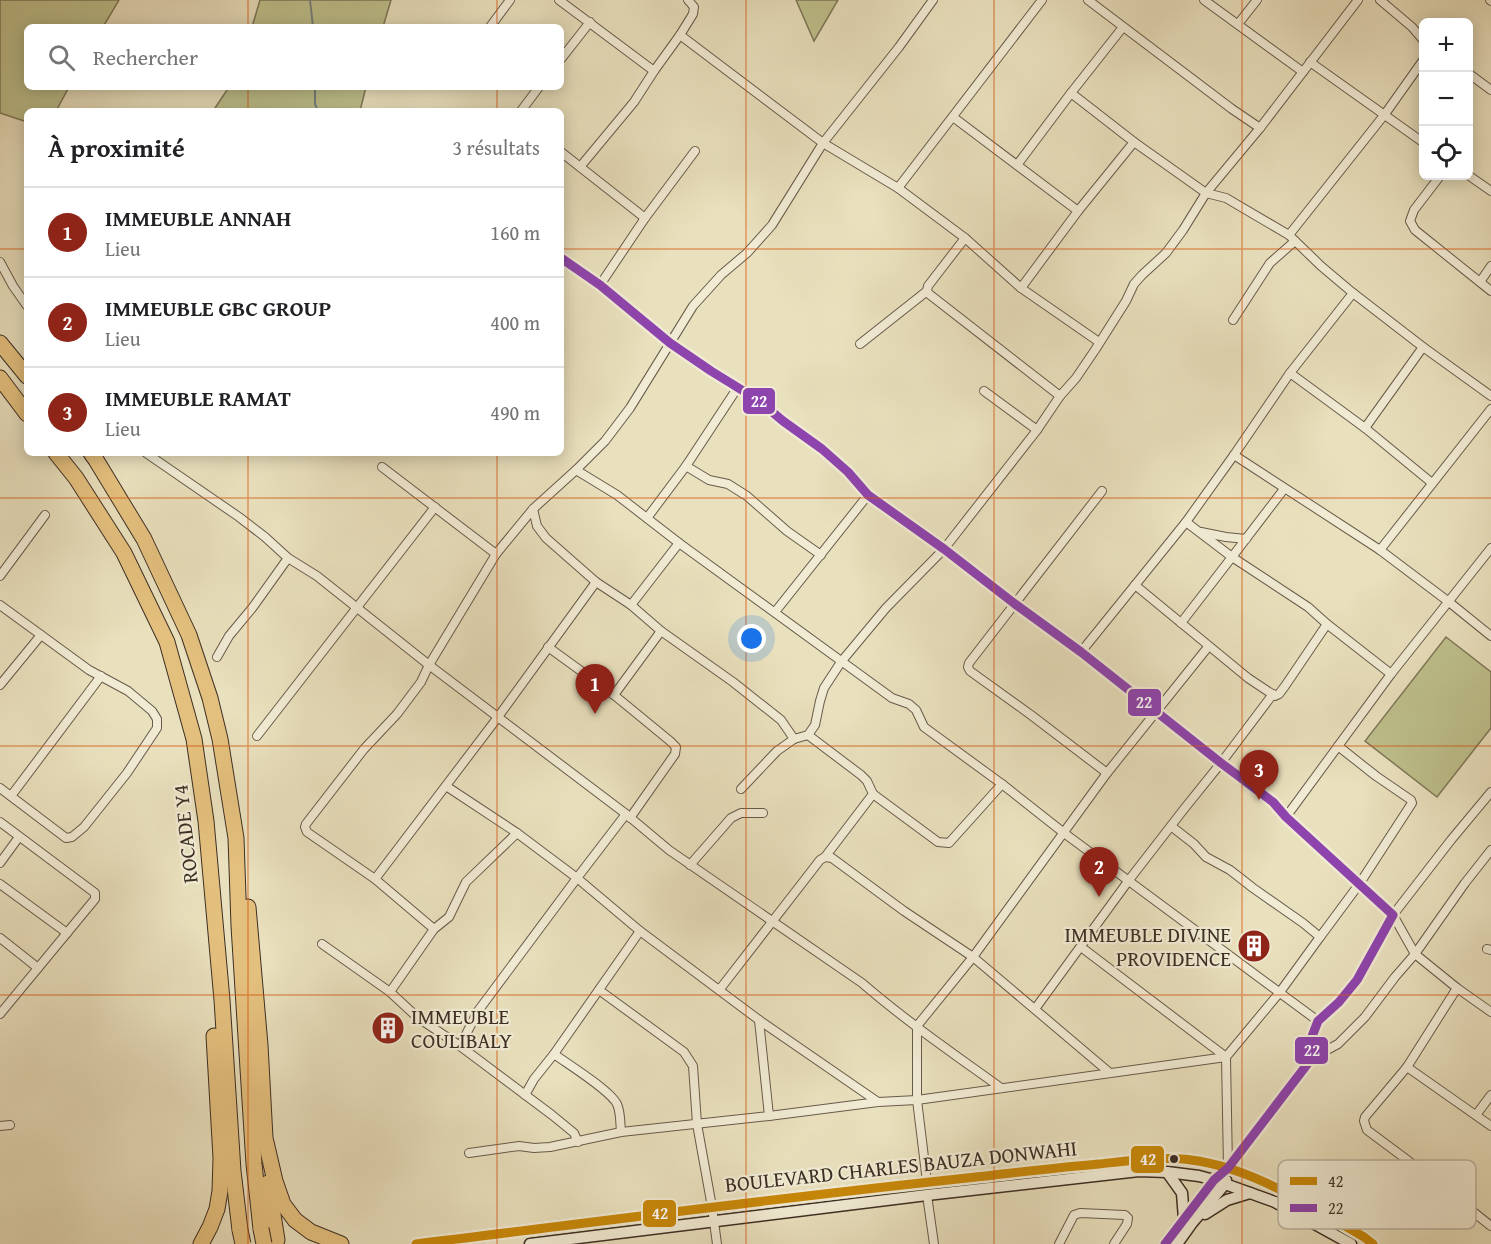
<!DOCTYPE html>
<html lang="fr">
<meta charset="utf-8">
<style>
:root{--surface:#fff;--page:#f6f6f6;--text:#202124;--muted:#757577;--line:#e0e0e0;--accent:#8f2418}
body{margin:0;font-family:"Gentium Book Plus",serif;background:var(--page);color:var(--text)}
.controls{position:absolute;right:18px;top:18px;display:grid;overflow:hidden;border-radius:9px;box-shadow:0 3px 15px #0003}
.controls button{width:54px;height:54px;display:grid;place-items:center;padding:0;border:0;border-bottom:2px solid var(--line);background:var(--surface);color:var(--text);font:30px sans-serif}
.you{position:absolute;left:752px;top:639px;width:21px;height:21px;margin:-15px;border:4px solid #fff;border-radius:50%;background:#1a73e8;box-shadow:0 0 0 9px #1a73e833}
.badge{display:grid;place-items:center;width:39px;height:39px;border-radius:50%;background:var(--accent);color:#fff;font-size:20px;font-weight:700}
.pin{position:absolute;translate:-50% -50px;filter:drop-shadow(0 2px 3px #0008)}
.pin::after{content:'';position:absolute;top:32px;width:21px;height:18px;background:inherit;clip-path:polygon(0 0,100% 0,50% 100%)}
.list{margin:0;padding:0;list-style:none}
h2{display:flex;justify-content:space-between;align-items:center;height:78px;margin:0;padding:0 24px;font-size:26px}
h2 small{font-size:20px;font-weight:400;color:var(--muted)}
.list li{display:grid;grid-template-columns:39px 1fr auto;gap:18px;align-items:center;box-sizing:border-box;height:90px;padding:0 24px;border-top:2px solid var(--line)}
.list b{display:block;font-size:22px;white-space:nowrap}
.list p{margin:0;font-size:20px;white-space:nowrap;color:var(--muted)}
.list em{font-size:20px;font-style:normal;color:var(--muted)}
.icon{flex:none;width:33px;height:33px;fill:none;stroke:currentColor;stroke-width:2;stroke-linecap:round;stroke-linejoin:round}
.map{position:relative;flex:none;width:1491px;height:1244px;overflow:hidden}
.search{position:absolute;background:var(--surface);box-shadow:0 3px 15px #0003;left:24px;top:24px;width:540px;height:66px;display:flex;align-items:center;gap:15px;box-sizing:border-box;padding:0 21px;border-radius:9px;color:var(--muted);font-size:22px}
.panel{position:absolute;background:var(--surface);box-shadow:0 3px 15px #0003;left:24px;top:108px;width:540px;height:348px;border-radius:9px}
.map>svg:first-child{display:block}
.green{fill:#bec08c;stroke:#7e7758;stroke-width:1.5}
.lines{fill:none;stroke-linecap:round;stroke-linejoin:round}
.stream{stroke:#76827f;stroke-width:2}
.street-casing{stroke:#685a4a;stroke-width:10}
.secondary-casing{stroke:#3d2e24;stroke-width:13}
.highway-casing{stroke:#3d2e24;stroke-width:17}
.street{stroke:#f1ebd4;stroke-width:8}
.secondary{stroke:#f1ebd4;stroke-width:10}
.highway{stroke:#e4c07e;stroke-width:15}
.highway-bridge-casing{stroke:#3d2e24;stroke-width:17;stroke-linecap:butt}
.highway-bridge{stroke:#e4c07e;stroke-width:15}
.bus-1-casing{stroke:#f1ebd4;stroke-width:14}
.bus-2-casing{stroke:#f1ebd4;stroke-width:14}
.bus-1{stroke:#c88809;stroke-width:9}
.bus-2{stroke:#8e44ad;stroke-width:9}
.grid{fill:none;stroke:#d7550e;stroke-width:1.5;stroke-opacity:0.55}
.bus-dot{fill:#3d2e24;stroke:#f1ebd4;stroke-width:2}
.labels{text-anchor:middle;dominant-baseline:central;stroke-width:4.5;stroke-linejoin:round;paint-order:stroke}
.street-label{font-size:21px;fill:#3d2e24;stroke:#f1ebd4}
.poi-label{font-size:21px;fill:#3d2e24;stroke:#f1ebd4;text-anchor:end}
.key{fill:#f1ebd4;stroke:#bbb29f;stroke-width:1.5}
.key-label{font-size:16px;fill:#3d2e24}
.line-badge{stroke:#f1ebd4;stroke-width:2}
.badge-label{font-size:16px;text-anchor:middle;font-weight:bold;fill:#fff}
</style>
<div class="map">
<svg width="1491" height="1244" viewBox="0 0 1491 1244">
<rect width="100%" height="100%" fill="#e9e0bd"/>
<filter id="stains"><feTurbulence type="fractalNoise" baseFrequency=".00333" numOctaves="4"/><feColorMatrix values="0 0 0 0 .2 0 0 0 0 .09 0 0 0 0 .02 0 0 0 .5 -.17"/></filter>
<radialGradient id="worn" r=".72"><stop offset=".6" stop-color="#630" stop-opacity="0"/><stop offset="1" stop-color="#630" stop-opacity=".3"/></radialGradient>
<g class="green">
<path d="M0,0H119L103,27H27V87H69L56,111H27V122L0,113Z"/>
<path d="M260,0H391L383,27H252Z"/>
<path d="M796,0H838L814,41Z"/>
<path d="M229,87H366L360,111H213Z"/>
<path d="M1446,637L1491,672V728L1437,797L1365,741Z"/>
</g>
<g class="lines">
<g class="stream">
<path d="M310,0L313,27"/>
<path d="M315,87V104L318,111"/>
</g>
<g class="street-casing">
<g id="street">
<path d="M559,0L654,71"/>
<path d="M1088,0L1232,109L1260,128"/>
<path d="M1204,0L1303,72"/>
<path d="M1380,0L1412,27L1424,41"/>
<path d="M1490,0L1491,1"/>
<path d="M1238,24L1257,0"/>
<path d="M490,27L510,0"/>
<path d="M680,35L823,143L898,188L965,238L1021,288L1099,342"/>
<path d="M561,59L590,22"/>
<path d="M1310,62L1424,143"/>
<path d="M1468,73L1491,90"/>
<path d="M521,111L539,87"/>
<path d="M953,117L1078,211"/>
<path d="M1134,142L1206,193L1226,198L1289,235L1321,266L1353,293L1423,347L1491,396"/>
<path d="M561,152L645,218"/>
<path d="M1017,165L1071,93"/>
<path d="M580,167L634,102L654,71L680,35L693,14L694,7L688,0"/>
<path d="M1468,175L1491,191"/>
<path d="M1440,176L1414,210L1410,221L1415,230L1491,291"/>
<path d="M898,188L1042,0"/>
<path d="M1289,235L1385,114L1424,59"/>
<path d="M965,238L928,286L927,291L929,294L1060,396"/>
<path d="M561,258L600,285L670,343L711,371L758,400L783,421L822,449L848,472L868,495L944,549L1015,604L1081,652L1221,763L1273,802L1286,817L1393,915L1357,980L1339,1002L1318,1021L1311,1039L1312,1058L1228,1168"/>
<path d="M0,262L13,286L27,306"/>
<path d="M1480,282L1491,266"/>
<path d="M600,285L645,218L695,151"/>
<path d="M1021,288L1078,211L1134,142L1071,93L1123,27"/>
<path d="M1353,293L1290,373L1365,428L1432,483"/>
<path d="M1233,320L1270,263L1295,241"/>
<path d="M860,344L927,291"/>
<path d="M984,391L1037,430"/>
<path d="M1365,428L1423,347"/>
<path d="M146,453L239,517L265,537L288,558L317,576L429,665L626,814L669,850L862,983C906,1021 954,1054 1001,1088"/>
<path d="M1234,455L1290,373"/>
<path d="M686,466L709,480L728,484L747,496L787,531L821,555"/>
<path d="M382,467L496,554"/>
<path d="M576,470L617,495L679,543L892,698L909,704L916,710L924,727L1002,784L1064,833L1318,1021"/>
<path d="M1102,491L969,663L968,667L970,671L1031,715L1107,773"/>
<path d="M533,509L537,526L546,538L596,582L498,717L375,879L307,832L305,827L306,824L364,749L397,714L421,682L429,665L496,554L533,509L576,470L605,441L630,408L693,306L721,275L747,253L772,225L823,143L899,47L933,0"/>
<path d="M647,518L686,466L738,387"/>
<path d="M1186,522L1232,557L1284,489"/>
<path d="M1201,532L1226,537L1246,539"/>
<path d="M1380,550L1491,409"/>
<path d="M0,576L45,515"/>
<path d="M596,582L631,605L679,543"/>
<path d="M1135,585L1248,678L1275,696L1279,694L1285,686L1327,624"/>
<path d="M0,605L89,670L128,691L152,711L157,719V728L127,773L84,827L72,837L66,838L0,788"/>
<path d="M631,605L661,631"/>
<path d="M775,612L868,495"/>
<path d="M1181,623L1232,557L1308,607L1327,624L1391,674"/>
<path d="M548,647L614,695L670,741L676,747L675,754L630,818"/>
<path d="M1081,652L1186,522L1234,455L1380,550L1449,602L1491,636"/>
<path d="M217,657L229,636L253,607L288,558"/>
<path d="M0,685L41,635"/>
<path d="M614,695L661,631L733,682L781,720L794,739"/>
<path d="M808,735L861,775L867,781L873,794"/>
<path d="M257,736L435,507"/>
<path d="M446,786L517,833L577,878L640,931L759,1020L878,1102"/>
<path d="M741,789L777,751L794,739L808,735L815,725L820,701L824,688L841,662L886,608L944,549L1037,430L1060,396L1076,378L1095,350L1126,301L1134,284L1142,275L1166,253L1183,230L1206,193L1260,128L1358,0"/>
<path d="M11,796L101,676"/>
<path d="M1286,817L1391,674L1491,548"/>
<path d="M0,822L95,893V899L0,1014"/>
<path d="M1171,826L1194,844L1206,857L1230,870L1253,888L1303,923L1320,937L1280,992L1226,1057L1228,1168"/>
<path d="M1491,850L1465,883L1415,954L1457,988L1407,1067L1491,1126"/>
<path d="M825,857L873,794L938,842L949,843L1002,784"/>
<path d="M0,863L19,837"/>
<path d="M690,865L731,818L741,813H763"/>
<path d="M375,879L434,929"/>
<path d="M0,884L67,933"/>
<path d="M1320,937L1360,883L1412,803L1411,800L1376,776L1338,746"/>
<path d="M0,938L38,968"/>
<path d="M322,944L390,992L417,1017L460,1046L552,1115L574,1133L578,1142"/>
<path d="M1081,947L1226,1057"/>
<path d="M1487,949L1491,950"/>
<path d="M1457,988L1491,1012"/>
<path d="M720,989L820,860L825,857L832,858L904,911L973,957L1110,1073"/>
<path d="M599,990L684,1052L693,1066L697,1124L712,1207L717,1244"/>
<path d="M390,992L434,929L449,917L466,882L517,833"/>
<path d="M1035,1009L1129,880L1184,809L1221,763L1273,694"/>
<path d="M759,1020L769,1116"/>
<path d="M460,1046L478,1011L577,878L626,814"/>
<path d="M554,1054C569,1065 610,1090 617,1104C621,1113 620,1123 621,1132"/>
<path d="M1312,1058L1338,1044L1365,1017L1395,977L1415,954L1393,915L1451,840L1491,792"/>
<path d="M1407,1067L1365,1117L1364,1121L1367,1130L1422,1171L1491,1226"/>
<path d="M525,1095L534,1079L554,1054L640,931"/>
<path d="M1476,1115L1491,1095"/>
<path d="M0,1126L10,1125"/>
<path d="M469,1153L519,1146L534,1148L550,1147L621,1132L769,1116L878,1102L917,1100L1226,1057"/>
<path d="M927,1182L917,1100V1026L973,957L1107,773L1208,647"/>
<path d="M927,1195L934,1244"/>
<path d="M1059,1244L1074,1215L1080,1213L1125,1215L1128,1218L1127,1224L1114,1244"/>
</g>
</g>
<g class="secondary-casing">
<g id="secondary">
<path d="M1167,1172L1182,1193L1184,1219"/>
<path d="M1205,1214L1227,1200L1250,1193"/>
<path d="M416,1244C596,1222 777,1198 958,1179C1005,1174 1052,1168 1099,1164C1127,1161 1163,1156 1191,1160C1254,1168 1309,1206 1364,1237L1373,1244"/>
<path d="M530,1244L927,1195L1139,1171L1167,1172L1199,1176L1214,1180L1275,1202L1351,1244"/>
<path d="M1165,1244L1214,1180L1219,1176"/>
<path d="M1177,1244L1192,1223L1225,1184L1226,1180"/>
</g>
</g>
<g class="highway-casing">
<g id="highway">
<path d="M0,343L27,376"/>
<path d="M0,378L27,414"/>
<path d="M56,453L76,478L124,553L167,642L194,739L206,821L222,1000L233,1171L240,1230"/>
<path d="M91,453L96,460L144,539L189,635L210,698L220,739L236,838L239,926L254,1164L261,1229"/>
<path d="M248,907L260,1045L265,1138L275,1181L283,1204L295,1220L311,1232L341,1244"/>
<path d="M268,1183L277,1240"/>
<path d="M201,1244L210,1227L217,1209L220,1191L221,1158L214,1036"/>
</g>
</g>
<use href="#street" class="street"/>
<use href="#secondary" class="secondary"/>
<use href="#highway" class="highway"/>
<g class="highway-bridge-casing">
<g id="highway-bridge">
<path d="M261,1229L264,1244"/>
<path d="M240,1230L243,1244"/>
</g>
</g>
<use href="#highway-bridge" class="highway-bridge"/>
<g class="bus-1-casing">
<path id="bus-1" d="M416,1244C596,1222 777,1198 958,1179C1005,1174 1052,1168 1099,1164C1127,1161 1163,1156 1191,1160C1254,1168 1309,1206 1364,1237L1373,1244"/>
</g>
<g class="bus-2-casing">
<path id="bus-2" d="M561,258L600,285L670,343L711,371L758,400L783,421L822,449L848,472L868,495L944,549L1015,604L1081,652L1221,763L1273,802L1286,817L1393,915L1357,980L1339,1002L1318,1021L1311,1039L1312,1058L1228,1168L1214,1180L1165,1244"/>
</g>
<use href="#bus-1" class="bus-1"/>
<use href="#bus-2" class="bus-2"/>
</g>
<path class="grid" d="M248,0V27M497,0V27M746,0V1244M994,0V1244M1242,0V1244M248,87V111M497,87V111M0,249H27M561,249H1491M248,453V1244M497,453V1244M0,498H1491M0,746H1491M0,995H1491"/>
<defs>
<g id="building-disc" transform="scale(1.725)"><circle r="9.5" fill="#8f2418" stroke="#f1ebd4"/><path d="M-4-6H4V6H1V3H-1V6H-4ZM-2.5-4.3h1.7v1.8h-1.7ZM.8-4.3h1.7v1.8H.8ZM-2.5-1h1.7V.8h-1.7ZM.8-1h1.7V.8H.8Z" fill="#fff"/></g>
</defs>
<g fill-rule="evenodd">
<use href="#building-disc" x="1254" y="946"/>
<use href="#building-disc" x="388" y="1028"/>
</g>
<circle class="bus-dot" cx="1174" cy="1159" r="5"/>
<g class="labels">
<g class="street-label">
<text transform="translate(185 834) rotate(-96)">ROCADE Y4</text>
<text transform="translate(901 1166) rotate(-6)">BOULEVARD CHARLES BAUZA DONWAHI</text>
</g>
<g class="poi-label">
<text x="1231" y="934">IMMEUBLE DIVINE<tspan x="1231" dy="24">PROVIDENCE</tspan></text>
<text x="411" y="1016" text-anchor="start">IMMEUBLE<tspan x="411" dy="24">COULIBALY</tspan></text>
</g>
</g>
<rect x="1278" y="1160" width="198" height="69" rx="9" class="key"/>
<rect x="1290" y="1177" width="27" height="8" fill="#c88809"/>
<rect x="1290" y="1204" width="27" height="8" fill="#8e44ad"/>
<g class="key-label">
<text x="1328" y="1187">42</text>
<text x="1328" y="1214">22</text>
</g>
<g class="line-badge">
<rect x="742" y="387" width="34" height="28" rx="6" fill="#8e44ad"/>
<rect x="1127" y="688" width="35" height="29" rx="6" fill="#8e44ad"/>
<rect x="1294" y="1036" width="35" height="29" rx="6" fill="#8e44ad"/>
<rect x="1130" y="1145" width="35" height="29" rx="6" fill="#c88809"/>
<rect x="642" y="1199" width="35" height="29" rx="6" fill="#c88809"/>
</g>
<g class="badge-label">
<text x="759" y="407">22</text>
<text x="1144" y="708">22</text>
<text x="1312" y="1056">22</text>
<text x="1148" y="1165">42</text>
<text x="660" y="1219">42</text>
</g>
<rect width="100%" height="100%" filter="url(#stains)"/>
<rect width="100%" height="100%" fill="url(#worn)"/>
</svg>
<div class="controls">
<button>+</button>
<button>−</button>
<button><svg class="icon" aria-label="locate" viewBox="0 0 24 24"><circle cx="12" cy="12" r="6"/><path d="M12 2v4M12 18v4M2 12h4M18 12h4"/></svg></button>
</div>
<div class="you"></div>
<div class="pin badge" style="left:595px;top:714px">1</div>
<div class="pin badge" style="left:1099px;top:897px">2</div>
<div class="pin badge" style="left:1259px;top:800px">3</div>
<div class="search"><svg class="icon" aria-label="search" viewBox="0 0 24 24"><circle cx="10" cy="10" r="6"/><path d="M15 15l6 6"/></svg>Rechercher</div>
<section class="panel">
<h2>À proximité<small>3 résultats</small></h2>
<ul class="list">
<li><span class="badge">1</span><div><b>IMMEUBLE ANNAH</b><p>Lieu</p></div><em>160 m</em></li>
<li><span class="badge">2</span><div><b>IMMEUBLE GBC GROUP</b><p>Lieu</p></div><em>400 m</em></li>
<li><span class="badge">3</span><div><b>IMMEUBLE RAMAT</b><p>Lieu</p></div><em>490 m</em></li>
</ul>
</section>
</div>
